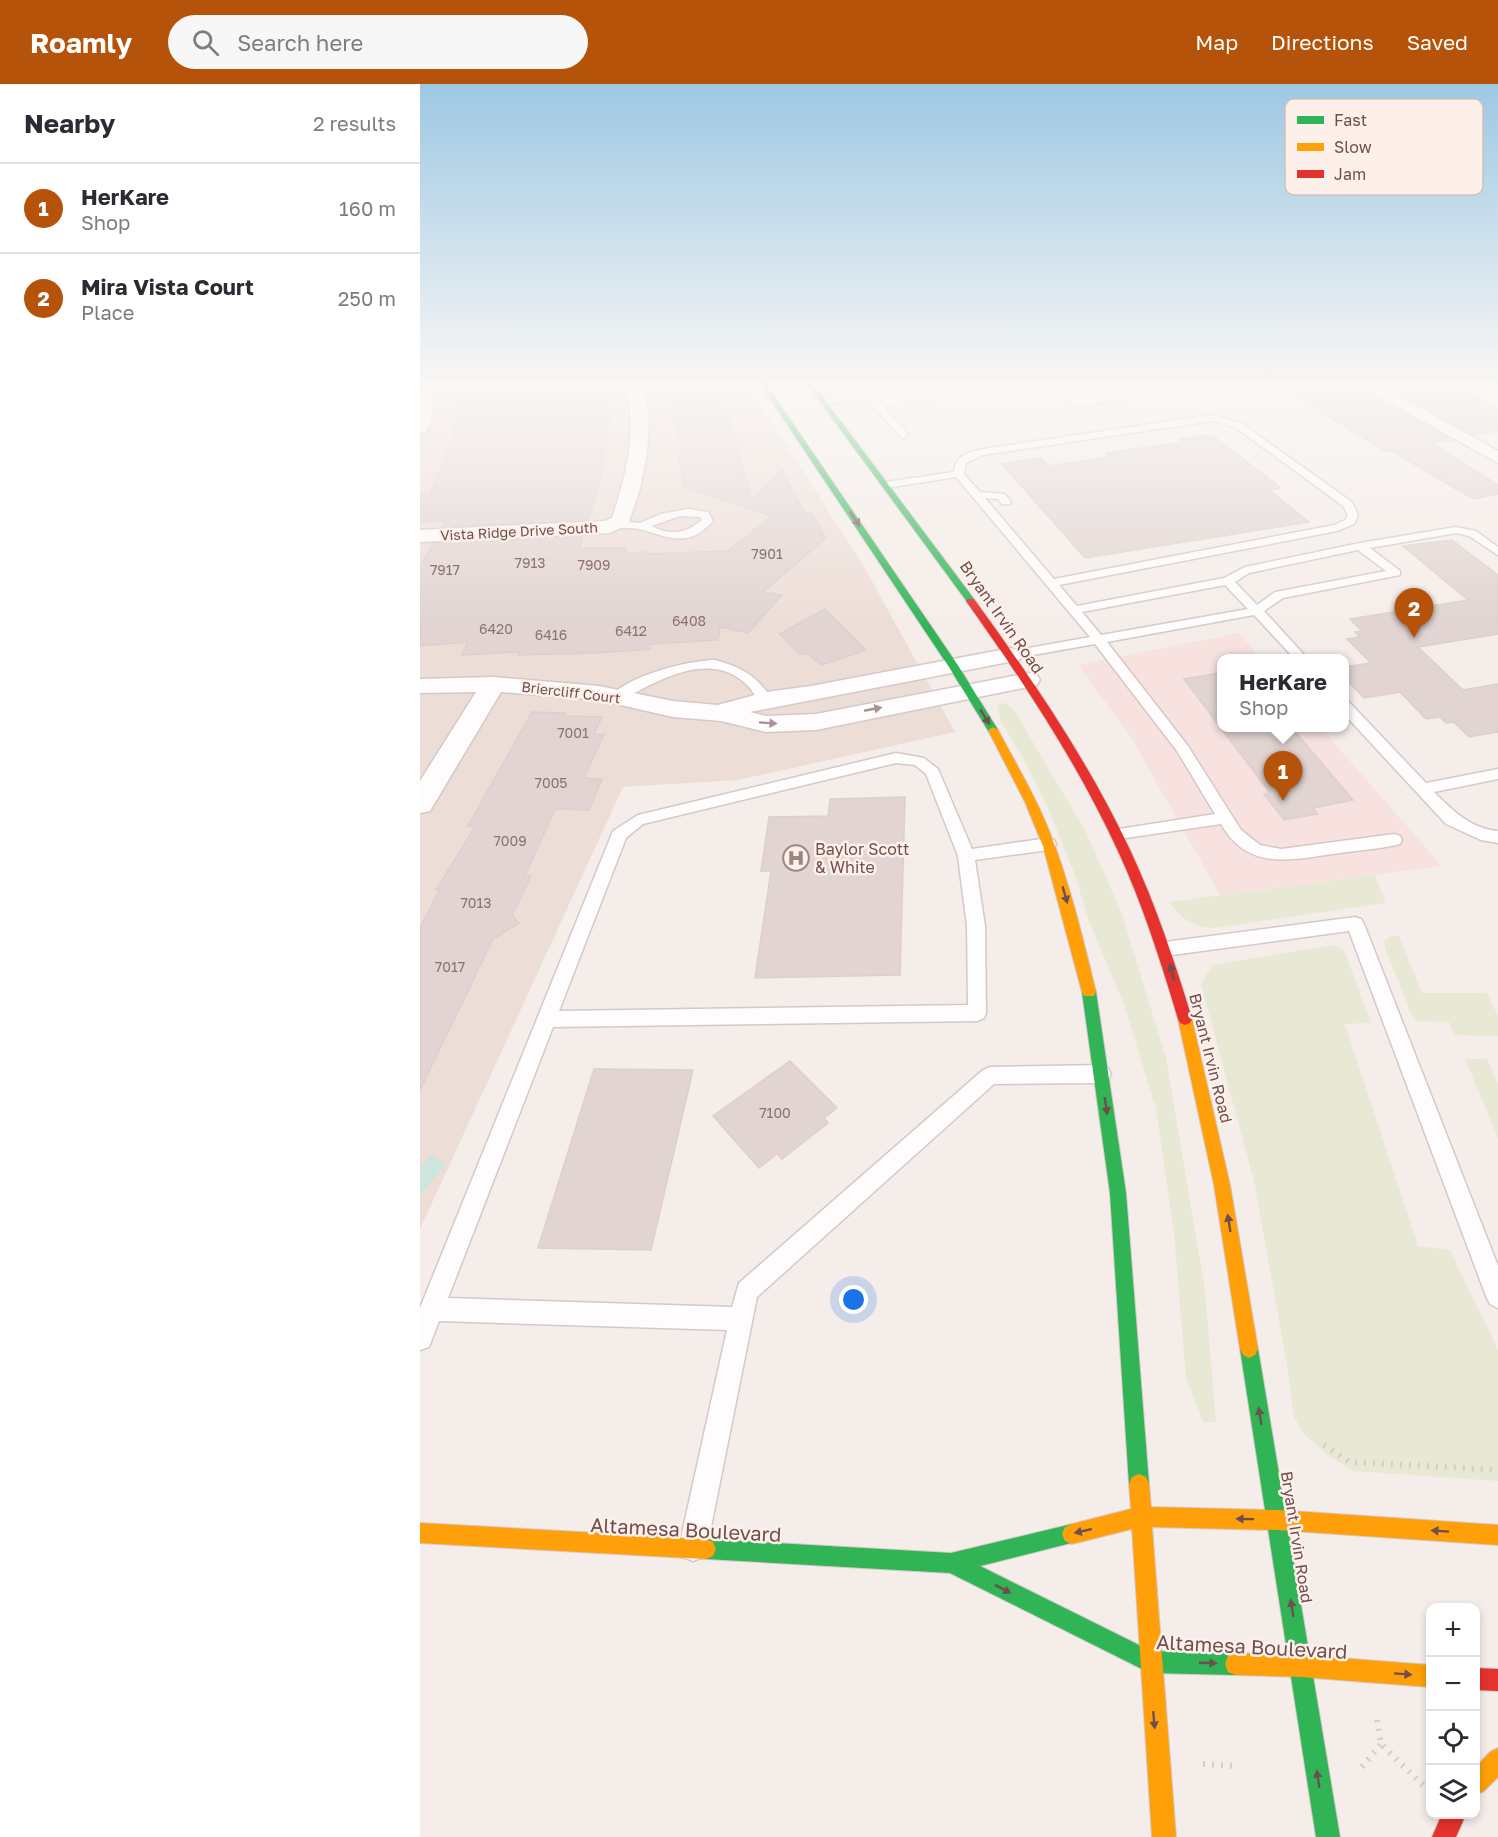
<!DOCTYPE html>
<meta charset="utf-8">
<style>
:root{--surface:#fff;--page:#f7f7f7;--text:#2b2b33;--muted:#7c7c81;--line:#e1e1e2;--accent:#b45309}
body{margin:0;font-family:"Golos Text",sans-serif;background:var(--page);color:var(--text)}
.controls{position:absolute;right:18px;bottom:18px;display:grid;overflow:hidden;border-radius:12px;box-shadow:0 3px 9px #0003}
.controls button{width:54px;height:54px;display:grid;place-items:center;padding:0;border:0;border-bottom:2px solid var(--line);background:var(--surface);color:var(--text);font:30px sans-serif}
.you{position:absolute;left:434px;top:1216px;width:21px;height:21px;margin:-15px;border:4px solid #fff;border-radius:50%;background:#1a73e8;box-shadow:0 0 0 9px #1a73e833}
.badge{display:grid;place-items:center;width:39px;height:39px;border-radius:50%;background:var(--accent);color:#fff;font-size:20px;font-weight:700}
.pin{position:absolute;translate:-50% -50px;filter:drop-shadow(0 2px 3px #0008)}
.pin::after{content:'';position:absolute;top:32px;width:21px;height:18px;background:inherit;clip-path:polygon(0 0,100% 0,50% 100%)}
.popup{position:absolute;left:797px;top:570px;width:132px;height:78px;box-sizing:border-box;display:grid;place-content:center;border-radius:12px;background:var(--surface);filter:drop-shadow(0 2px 4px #0005);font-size:20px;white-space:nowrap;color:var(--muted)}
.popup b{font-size:22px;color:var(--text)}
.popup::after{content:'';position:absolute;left:50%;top:100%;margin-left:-12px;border:12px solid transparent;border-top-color:var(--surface)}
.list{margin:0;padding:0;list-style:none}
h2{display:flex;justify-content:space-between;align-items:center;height:78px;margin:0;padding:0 24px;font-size:26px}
h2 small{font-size:20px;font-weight:400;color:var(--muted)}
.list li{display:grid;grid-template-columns:39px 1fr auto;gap:18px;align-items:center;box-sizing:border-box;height:90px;padding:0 24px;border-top:2px solid var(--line)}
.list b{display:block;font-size:22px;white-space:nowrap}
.list p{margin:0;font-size:20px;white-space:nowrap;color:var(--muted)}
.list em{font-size:20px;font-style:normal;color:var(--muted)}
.icon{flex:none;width:33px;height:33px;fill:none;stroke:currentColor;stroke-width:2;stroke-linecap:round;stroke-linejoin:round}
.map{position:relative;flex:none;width:1078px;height:1753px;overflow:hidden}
header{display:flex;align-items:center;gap:36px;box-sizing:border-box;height:84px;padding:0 30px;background:var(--accent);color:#fff}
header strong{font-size:28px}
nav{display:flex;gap:33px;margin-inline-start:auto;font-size:21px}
.search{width:420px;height:54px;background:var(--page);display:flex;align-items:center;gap:15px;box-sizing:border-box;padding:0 21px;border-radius:33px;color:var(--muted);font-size:22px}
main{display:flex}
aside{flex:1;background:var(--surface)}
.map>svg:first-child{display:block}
.residential{fill:#edddd7}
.commercial{fill:#f7e2e0}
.green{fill:#e7e9d5}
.water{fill:#cce5df}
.building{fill:#e1d4d2;stroke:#ddcfcc;stroke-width:1.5}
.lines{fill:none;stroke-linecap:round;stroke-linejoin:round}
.lane-casing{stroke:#d4c9c6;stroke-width:3}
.street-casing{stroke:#d4c9c6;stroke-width:3}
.fast-casing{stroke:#d4c8c6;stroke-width:2}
.slow-casing{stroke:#d4c8c6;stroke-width:2}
.jam-casing{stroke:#d4c8c6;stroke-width:2}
.path{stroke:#d6ccca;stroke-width:6;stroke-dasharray:2 7;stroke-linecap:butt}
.lane{fill:#fefcfc;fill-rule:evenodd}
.street{fill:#fefcfc;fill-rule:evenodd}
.fast{fill:#30b455;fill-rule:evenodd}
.slow{fill:#ff9f0a;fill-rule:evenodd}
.jam{fill:#e5322d;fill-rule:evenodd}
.oneway{fill:#6f4f4d}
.oneway2{fill:#a89493}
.labels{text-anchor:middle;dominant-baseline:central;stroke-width:5;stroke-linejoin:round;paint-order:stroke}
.far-street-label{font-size:14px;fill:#6f4f4d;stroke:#fdf0ea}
.number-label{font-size:14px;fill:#8d7270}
.street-label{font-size:16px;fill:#6f4f4d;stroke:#fdf0ea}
.poi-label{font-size:16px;fill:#6f4f4d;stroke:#fdf0ea;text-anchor:start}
.near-street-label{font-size:20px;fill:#6f4f4d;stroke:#fdf0ea}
.key{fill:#fdf0ea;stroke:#d2c0bb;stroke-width:1.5}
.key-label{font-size:16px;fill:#6f4f4d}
</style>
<header>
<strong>Roamly</strong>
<div class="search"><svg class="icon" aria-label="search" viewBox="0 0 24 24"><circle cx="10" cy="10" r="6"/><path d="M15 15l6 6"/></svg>Search here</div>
<nav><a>Map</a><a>Directions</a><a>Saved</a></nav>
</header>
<main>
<aside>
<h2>Nearby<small>2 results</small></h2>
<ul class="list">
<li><span class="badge">1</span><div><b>HerKare</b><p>Shop</p></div><em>160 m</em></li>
<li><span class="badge">2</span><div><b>Mira Vista Court</b><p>Place</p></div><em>250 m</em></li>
</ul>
</aside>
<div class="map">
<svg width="1078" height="1753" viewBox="0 0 1078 1753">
<rect width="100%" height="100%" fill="#f5ede9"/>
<path class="residential" d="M0,300H327L446,486L535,648L318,696L203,703L0,1145Z"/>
<path class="commercial" d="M819,549L841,574H802V644H901L1022,782L800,811L709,650L658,581Z"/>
<g class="green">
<path d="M585,619L594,626L666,748L701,827L746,974L785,1206L796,1338H783L766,1295L754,1149L736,1025L704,920L669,838L656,794L629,726L606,679L580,636L577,620Z"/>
<path d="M955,791L966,819L794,844C773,843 761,835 749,818Z"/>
<path d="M971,852H979L1002,909H1067L1078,932V952L1034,951L1029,938L997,937L992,932L966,866L964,857Z"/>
<path d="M914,861L925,868L951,939L925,940L998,1162L1030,1166L1078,1266V1397L933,1387L908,1371L884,1350L874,1333L867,1281L834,1097L781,900L792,881Z"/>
<path d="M1045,975H1067L1078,1000V1054Z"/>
</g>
<path class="water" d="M11,1071L26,1080L0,1111V1084Z"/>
<g class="building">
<path d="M54,300H157L159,307L185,304L190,339H187L186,366H183L182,390L168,436L23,443L27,437L0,438V411H10L32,357L38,325L39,304Z"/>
<path d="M271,300L285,302L288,309H292L296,318L304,317L332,416L362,386L385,430L392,429L406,454L343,508L362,511L328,549L300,543L298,556L230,560V565L178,569L98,571L99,568L42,571L48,558L0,562V482L13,460L163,452L160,464H206L205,469L229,468V470L308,467L352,432L264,403L259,370H262L250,310H252L250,302Z"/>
<path d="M859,300H935L1032,356L1011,359L1078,401V410L1053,415L970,366L964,367L866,306H869Z"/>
<path d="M960,300H1030L1078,325V347L1054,351Z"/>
<path d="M792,351L861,404L849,406L889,438L665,474L582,380L621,374L628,382L690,373L686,369L763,358L760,355Z"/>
<path d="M1032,456L1078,491V550L998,563L1043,606L1078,600V648L1049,653L1034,638L1026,639L1020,633L1006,635L980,608L944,614L924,593V583L951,579L927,555L940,553L935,548L942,547L930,535L1048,516L983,462Z"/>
<path d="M405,525L446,566L402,581L386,569L380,571L360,550Z"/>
<path d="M801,589V644H872L933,716L893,724L898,730L864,736L844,710L850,709L764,595Z"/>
<path d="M112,628L146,629L144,632L182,633L174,650H184L164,694L182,695L169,726L135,725L105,792H111L92,831L99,839L73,855L0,1006V843L20,806H16L55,743L48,742Z"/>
<path d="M485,713L480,891L335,894L351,787H341L349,733L408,732L410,715Z"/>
<path d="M370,977L417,1024L404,1034L408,1039L362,1075L357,1070L339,1084L293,1032Z"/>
<path d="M174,985L273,986L231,1166L118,1164Z"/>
</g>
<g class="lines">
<g class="lane-casing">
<g id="lane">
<path d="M468,300H483L454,308L453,311L458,317L579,300H599L595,303L463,322L489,351L484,354L481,353L446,314L404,321L400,318L445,309L448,304Z"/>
<path d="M624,300H634L660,316L768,300H787L783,303L658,322Z"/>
<path d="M792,331L821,339L932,418L938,431L934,440L917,447L639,501L657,522L804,494L825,483L940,459L1036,443L1056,447L1078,463V471L1049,452L1036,449L950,464L980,487V491L863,514L844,527L887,574H874L834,531L687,558L768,662L821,746L840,761L861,765L974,750L980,752L982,756L980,760C961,765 940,766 920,769C873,775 829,789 801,740L699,755L693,754L691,750L693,746L699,745L795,730L757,667L675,560L591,575L586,574L584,571L586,568L670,553L536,393L466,404L461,401L466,398L534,388C535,371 549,368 563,365ZM792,337L815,343L923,422L928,431L925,436L914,441L634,495L565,414L578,415L582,420H590L591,418L585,410L560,408L544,390L546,379L563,371ZM938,466L966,487L855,508L837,521L815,498L829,489ZM805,501L828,525L681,551L662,528Z"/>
<path d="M268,425L288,428L293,437C268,465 249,453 219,445C210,443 199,446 192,440L197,437L220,439L241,430ZM260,432L280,433L282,436C265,450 251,452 231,442Z"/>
<path d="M295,576C324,584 336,592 353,616L351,619H341C336,613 332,606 327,601C291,565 238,596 202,616H192L190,613C209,591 267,577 295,576Z"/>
<path d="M924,617L929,618L1006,699L1078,685V695L1014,708C1032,726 1051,745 1078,747V759L1061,756L1026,740L924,630Z"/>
<path d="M476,669L504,674L518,685L552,765L628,754L634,756L636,760L634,764L628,766L555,776L565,842L566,929L564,934L557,937L133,943L28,1214L312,1223L319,1199L563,986L570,983L681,981L688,984L691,990L688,996L681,999L574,1000L337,1213L287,1463L283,1473L273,1477L263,1473L259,1463L307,1246L19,1237L9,1263L0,1266V1224L193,747L218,731ZM476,679L495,681L506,690L538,772L547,842L548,921L139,927L206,754L223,740Z"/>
<path d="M935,833L941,835L944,840L1078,1182V1224L1070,1220L1066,1212L929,847L745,872L739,870L736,865L739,860L745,858Z"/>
</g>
</g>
<g class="street-casing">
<g id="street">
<path d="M0,300H14C13,316 14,334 6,348L0,349Z"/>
<path d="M206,300H222L229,335L227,369L220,404L208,441L189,449L0,458V446L185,437L192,434C207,389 217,347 206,300Z"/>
<path d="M937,300H956L1078,367V379Z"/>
<path d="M591,564L599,566L603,571L599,576L330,628L346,632L396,630L608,589L617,591L620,596L617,601L608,603L396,646L346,648L301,637L253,633L179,616L81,608L10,727L0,729V697L56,608L0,609V595L73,593L179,602L253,617L298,621L346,608L391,602Z"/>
</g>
</g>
<g class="fast-casing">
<g id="fast">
<path d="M340,300H346L539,583L578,646L577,648H569L529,583Z"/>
<path d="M387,300H393L554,515V519H548Z"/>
<path d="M669,902L674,904L676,908L706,1109L729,1400L726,1407L719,1410L712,1407L709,1400L690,1109L662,908L664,904Z"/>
<path d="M829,1256L835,1259L838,1265L920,1753H896L820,1265L823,1259Z"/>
<path d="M652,1440L659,1443L662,1450L659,1457L560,1482L731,1567L816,1569L824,1572L827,1580L824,1588L816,1591L730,1589L530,1489L286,1475L279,1472L276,1465L279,1458L286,1455L531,1469Z"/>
</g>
</g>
<g class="slow-casing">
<g id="slow">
<path d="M573,643L578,646C596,680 616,713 630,749C650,800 663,855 676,908L674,912H664L662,908L623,762L605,718L568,646Z"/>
<path d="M765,929L770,931L772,935L810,1101L838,1265L835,1271L829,1274L823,1271L820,1265L794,1101L758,935L760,931Z"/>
<path d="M719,1390L726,1393L729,1400L731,1423L857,1426L1078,1441V1461L857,1446L732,1443L756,1753H732L712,1445L652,1460L645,1457L642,1450L645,1443L652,1440L711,1425L709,1400L712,1393Z"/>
<path d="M0,1439L286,1455L293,1458L296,1465L293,1472L286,1475L0,1459Z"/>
<path d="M816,1569L881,1571L1010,1581V1603L881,1593L816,1591L808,1588L805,1580L808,1572Z"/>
<path d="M1078,1664V1693L1064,1707L1056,1711V1683L1070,1668Z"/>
</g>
</g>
<g class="jam-casing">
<g id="jam">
<path d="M548,515H554C612,595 669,678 711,768C736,822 755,878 772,935L770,939L765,941L760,939L758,935C741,878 723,821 698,767C657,678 603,597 546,517Z"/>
<path d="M1056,1584L1078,1585V1607L1056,1606Z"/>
<path d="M1022,1730H1046L1036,1753H1012Z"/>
</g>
</g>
<g class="path">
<path d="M904,1361L930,1378L1078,1386"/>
<path d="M957,1636L961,1660L1005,1703"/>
<path d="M783,1680L815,1682"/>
<path d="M942,1683L961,1660"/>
</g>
<use href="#lane" class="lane"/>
<use href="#street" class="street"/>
<use href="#fast" class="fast"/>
<use href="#slow" class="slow"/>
<use href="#jam" class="jam"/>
</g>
<defs><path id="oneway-solid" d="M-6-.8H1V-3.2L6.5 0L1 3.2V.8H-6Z" transform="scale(1.5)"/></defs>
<g class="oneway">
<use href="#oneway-solid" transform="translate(435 435) rotate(56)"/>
<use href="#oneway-solid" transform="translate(565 633) rotate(58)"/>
<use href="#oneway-solid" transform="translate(645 811) rotate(74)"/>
<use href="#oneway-solid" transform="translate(752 888) rotate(-106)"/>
<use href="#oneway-solid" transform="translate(686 1022) rotate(82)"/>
<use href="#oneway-solid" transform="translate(809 1139) rotate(-99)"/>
<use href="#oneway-solid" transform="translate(840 1332) rotate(-99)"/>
<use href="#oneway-solid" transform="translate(825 1435) rotate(-179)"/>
<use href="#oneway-solid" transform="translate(663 1447) rotate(167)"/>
<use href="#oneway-solid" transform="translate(1020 1447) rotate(-176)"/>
<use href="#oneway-solid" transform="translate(583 1505) rotate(27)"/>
<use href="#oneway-solid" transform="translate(872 1524) rotate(-99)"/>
<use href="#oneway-solid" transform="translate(788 1579) rotate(2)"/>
<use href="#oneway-solid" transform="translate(983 1590) rotate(4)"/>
<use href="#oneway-solid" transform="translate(734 1636) rotate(85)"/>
<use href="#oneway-solid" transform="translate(898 1695) rotate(-99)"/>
</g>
<g class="oneway2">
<use href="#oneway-solid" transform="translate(453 625) rotate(-11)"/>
<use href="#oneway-solid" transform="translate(348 639) rotate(4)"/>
</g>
<linearGradient id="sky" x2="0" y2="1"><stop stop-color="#9dc8e4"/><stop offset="0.55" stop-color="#faf7f5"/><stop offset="1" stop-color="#faf7f5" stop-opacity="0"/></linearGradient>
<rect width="1078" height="545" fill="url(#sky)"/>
<defs>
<g id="hospital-ring" transform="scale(1.35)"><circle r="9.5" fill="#fdf0ea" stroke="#9e8684" stroke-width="1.5"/><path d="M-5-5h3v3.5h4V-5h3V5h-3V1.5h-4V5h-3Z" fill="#9e8684"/></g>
</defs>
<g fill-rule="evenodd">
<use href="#hospital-ring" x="376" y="774"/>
</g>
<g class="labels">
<g class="far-street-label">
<text transform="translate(99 447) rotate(-3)">Vista Ridge Drive South</text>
<text transform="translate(151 608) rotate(7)">Briercliff Court</text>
</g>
<g class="number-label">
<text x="347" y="469">7901</text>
<text x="110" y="478">7913</text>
<text x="174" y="480">7909</text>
<text x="25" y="485">7917</text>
<text x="269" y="536">6408</text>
<text x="76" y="544">6420</text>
<text x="211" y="546">6412</text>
<text x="131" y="550">6416</text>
<text x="153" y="648">7001</text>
<text x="131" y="698">7005</text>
<text x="90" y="756">7009</text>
<text x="56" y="818">7013</text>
<text x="30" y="882">7017</text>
<text x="355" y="1028">7100</text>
</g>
<g class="street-label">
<text transform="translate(582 533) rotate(55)">Bryant Irvin Road</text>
<text transform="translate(791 974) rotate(76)">Bryant Irvin Road</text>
<text transform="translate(877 1453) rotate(81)">Bryant Irvin Road</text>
</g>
<g class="poi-label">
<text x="395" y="765">Baylor Scott<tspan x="395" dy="18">&amp; White</tspan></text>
</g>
<g class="near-street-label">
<text transform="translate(266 1445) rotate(3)">Altamesa Boulevard</text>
<text transform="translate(832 1562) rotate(3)">Altamesa Boulevard</text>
</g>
</g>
<rect x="865" y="15" width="198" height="96" rx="9" class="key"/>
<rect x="877" y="32" width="27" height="8" fill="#30b455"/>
<rect x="877" y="59" width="27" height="8" fill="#ff9f0a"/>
<rect x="877" y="86" width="27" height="8" fill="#e5322d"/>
<g class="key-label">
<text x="914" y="42">Fast</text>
<text x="914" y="69">Slow</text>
<text x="914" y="96">Jam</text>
</g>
</svg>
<div class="controls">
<button>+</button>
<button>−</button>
<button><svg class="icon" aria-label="locate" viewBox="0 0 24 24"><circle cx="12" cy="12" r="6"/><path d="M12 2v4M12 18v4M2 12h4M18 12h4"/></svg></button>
<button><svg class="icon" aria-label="layers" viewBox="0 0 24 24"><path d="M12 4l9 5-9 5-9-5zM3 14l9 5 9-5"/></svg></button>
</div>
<div class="you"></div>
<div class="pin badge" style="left:863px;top:717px">1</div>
<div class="popup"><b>HerKare</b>Shop</div>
<div class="pin badge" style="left:994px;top:554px">2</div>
</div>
</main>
